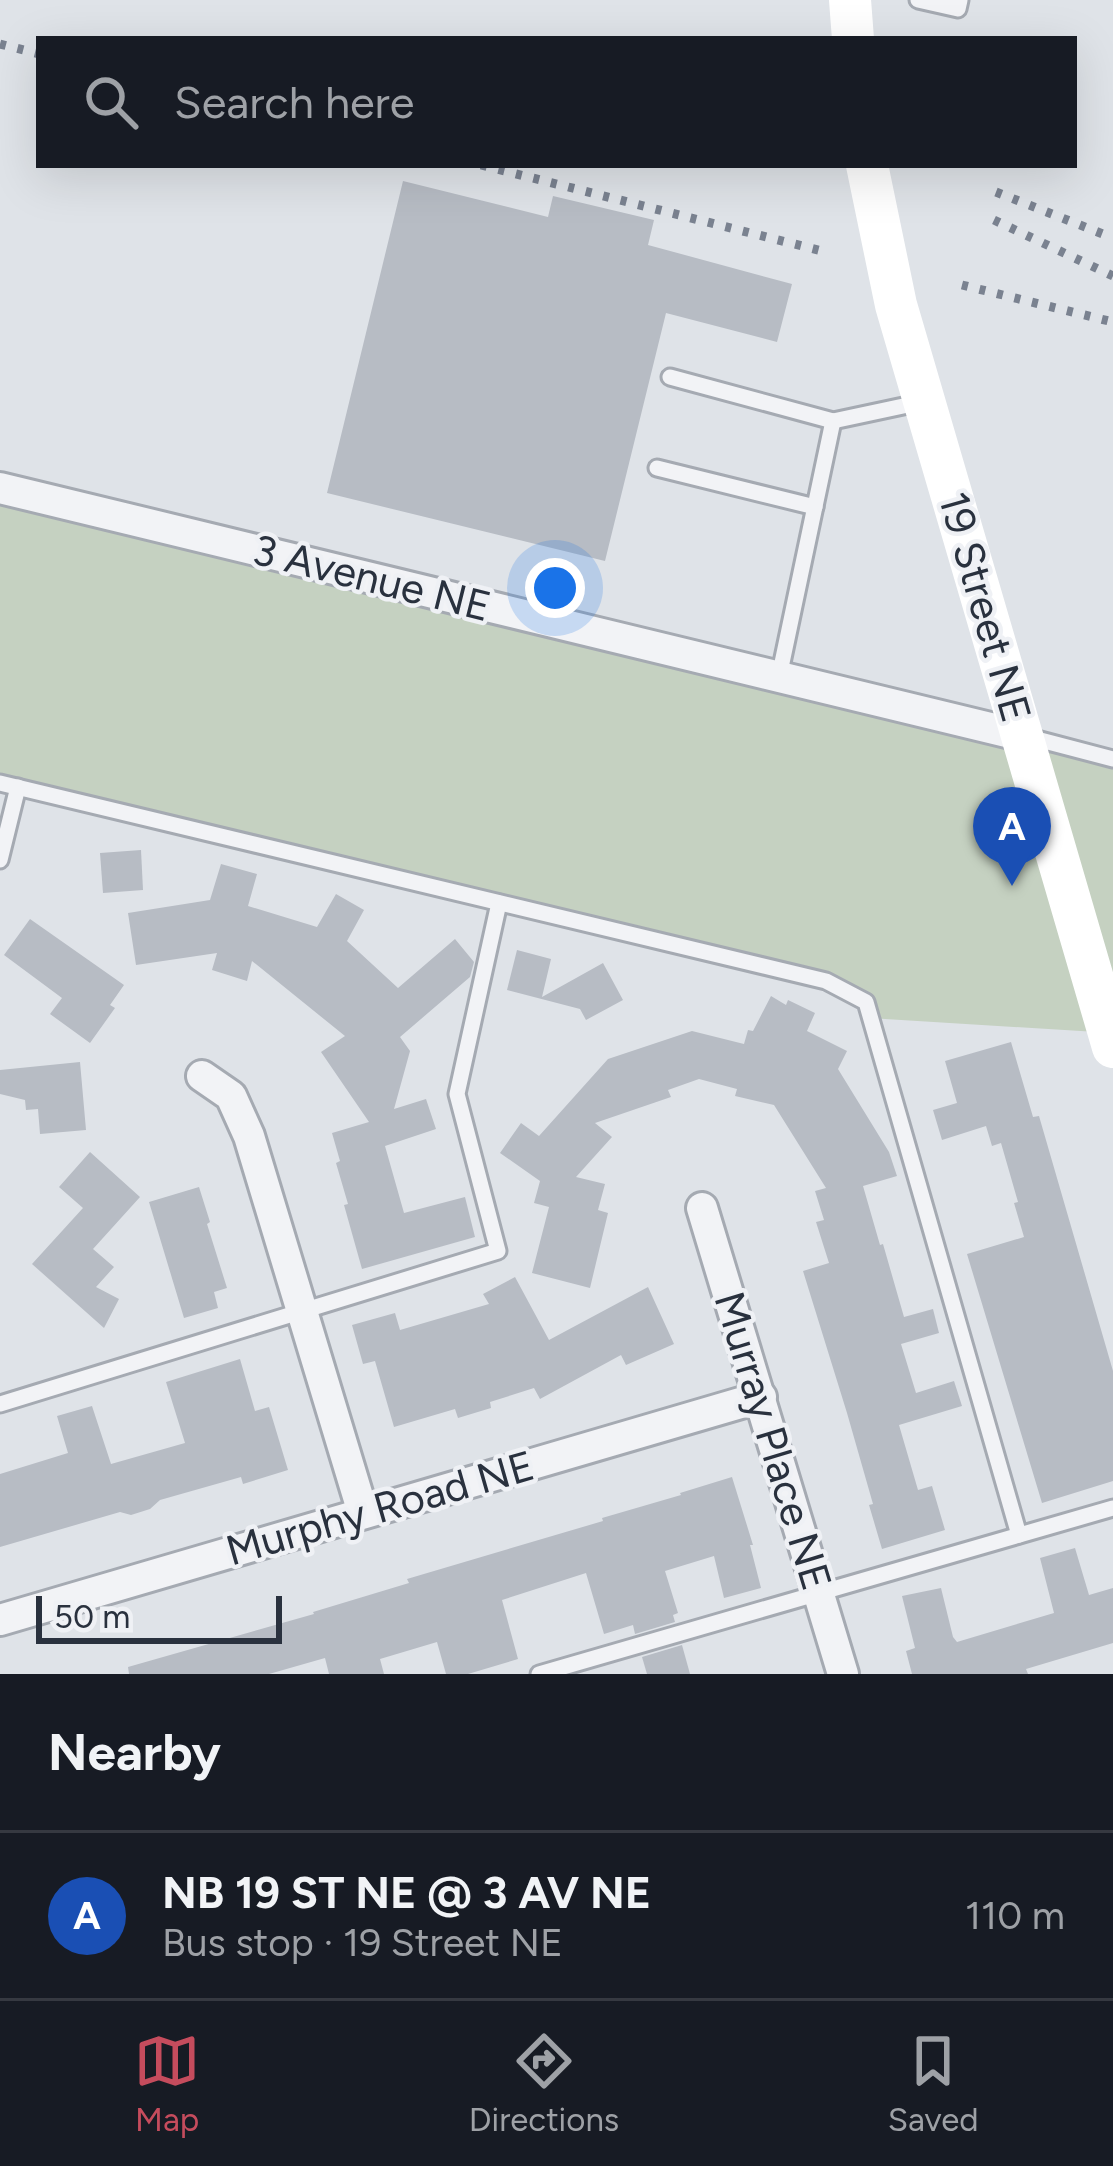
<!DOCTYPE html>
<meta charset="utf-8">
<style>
:root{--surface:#171b24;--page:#242831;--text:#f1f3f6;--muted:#9ea1a6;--line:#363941;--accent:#c54c5d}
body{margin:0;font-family:Figtree,sans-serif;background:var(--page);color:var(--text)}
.scale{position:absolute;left:36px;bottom:30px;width:246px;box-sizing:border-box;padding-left:12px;border:6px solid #29313e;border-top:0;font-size:33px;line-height:42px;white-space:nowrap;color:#29313e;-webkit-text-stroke:9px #eff1f5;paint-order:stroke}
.you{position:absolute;left:555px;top:588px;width:42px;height:42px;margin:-30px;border:9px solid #fff;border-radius:50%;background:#1a73e8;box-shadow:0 0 0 18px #1a73e833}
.badge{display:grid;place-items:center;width:78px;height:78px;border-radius:50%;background:var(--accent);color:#fff;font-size:39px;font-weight:700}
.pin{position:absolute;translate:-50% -99px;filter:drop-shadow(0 3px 6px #0008)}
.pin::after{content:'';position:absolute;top:63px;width:42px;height:36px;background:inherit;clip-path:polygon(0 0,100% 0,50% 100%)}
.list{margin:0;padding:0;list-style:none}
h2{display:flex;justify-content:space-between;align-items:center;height:156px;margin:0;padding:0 48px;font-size:51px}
h2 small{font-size:39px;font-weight:400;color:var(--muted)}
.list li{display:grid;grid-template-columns:78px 1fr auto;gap:36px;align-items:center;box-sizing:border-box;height:168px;padding:0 48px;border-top:3px solid var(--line)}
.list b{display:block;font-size:45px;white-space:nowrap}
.list p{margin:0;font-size:39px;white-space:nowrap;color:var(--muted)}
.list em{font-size:39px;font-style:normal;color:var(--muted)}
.icon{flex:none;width:66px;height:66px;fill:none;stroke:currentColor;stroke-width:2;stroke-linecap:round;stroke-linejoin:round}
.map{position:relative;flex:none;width:1113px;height:1674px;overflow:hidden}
.search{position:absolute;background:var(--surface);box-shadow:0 12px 48px #0002;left:36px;right:36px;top:36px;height:132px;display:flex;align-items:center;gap:30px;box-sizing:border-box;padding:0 42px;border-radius:0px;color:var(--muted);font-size:45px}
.sheet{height:324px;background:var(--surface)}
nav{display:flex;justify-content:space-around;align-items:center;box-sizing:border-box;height:168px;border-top:3px solid var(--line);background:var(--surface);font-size:33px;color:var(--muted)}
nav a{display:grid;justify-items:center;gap:6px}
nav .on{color:var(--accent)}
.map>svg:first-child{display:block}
.green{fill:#c5d1c1}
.building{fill:#b7bcc4}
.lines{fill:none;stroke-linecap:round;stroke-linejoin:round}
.lane-casing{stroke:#a5aab2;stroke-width:21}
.street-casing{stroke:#a5aab2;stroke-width:36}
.lane{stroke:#f2f3f6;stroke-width:15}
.street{stroke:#f2f3f6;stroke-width:30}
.secondary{stroke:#fff;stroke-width:42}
.rail{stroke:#7a8290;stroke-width:9;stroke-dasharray:6 12;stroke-linecap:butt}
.labels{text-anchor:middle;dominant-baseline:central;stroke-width:9;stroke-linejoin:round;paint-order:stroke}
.street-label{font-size:42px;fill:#29313e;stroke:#eff1f5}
</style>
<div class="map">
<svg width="1113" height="1674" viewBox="0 0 1113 1674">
<rect width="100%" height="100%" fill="#dfe3e8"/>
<path class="green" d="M0,488L1113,760V1033L869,1018L866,1002L826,981L0,783Z"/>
<g class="building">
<path d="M403,181L548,217L553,196L654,220L648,245L792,284L777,342L666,313L605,561L327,493Z"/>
<path d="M141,850L143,890L103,893L100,853Z"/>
<path d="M221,864L257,874L248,906L317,927L336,894L364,910L347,941L398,988L455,939L474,962L470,977L400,1037L410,1051L394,1109L426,1099L436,1129L385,1146L404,1213L465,1197L475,1237L362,1269L344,1205L348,1204L336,1163L340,1161L332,1133L369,1122L321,1052L345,1036L252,961L247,981L212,970L217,953L136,965L128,913L210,900Z"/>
<path d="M30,919L124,985L110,1005L115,1008L90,1043L50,1014L62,998L4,955Z"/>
<path d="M517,950L551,959L542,997L603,963L623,1000L586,1020L580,1009L507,990Z"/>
<path d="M771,996L786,1005L788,1000L815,1013L807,1031L847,1051L838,1069L889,1152L897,1176L863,1186L880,1245L883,1244L904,1317L933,1309L939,1333L901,1344L916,1393L954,1381L962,1406L899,1425L918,1490L932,1486L945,1530L882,1549L869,1505L873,1504L847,1413L803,1271L829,1263L816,1222L824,1220L815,1191L826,1188L774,1105L735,1096L737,1089L699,1079L668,1090L671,1097L595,1123L612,1137L576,1177L605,1184L598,1210L608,1213L590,1288L532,1273L549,1207L534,1203L540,1181L500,1153L521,1123L539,1136L608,1059L692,1031L744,1044L748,1030L753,1031Z"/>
<path d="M1011,1042L1033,1117L1039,1116L1113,1371V1481L1042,1503L967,1254L1024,1237L1014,1203L1018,1202L1001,1143L992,1146L986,1126L942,1140L933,1110L957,1103L945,1061Z"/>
<path d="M80,1062L86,1130L40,1134L38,1109L26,1110L25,1100L0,1094V1070Z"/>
<path d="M90,1152L140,1197L93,1249L114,1267L96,1287L119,1299L104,1328L32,1264L83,1208L59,1187Z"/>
<path d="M199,1187L210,1222L207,1224L227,1288L214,1292L218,1308L184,1318L149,1202Z"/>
<path d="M515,1277L549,1340L648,1287L674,1344L626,1365L621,1355L540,1399L534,1388L490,1402L491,1408L458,1418L455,1409L394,1427L375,1361L363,1364L352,1325L395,1313L400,1330L489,1304L483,1294Z"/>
<path d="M240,1359L255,1411L269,1407L288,1470L243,1484L241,1477L160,1500L150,1509L131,1515L120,1512L0,1547V1474L68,1453L57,1416L92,1406L111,1464L185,1443L166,1382Z"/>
<path d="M732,1477L753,1545H750L761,1588L724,1598L714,1556L665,1571L678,1613L673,1615L675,1622L635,1634L633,1625L604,1634L586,1573L502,1600L518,1659L468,1674H446L437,1642L380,1659L384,1674H329L325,1658L269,1674H129L128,1667L314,1614L313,1612L409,1583L407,1579L603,1521L602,1518L681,1495L680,1493Z"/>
<path d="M1075,1548L1089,1595L1113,1588V1643L1026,1669L1028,1674H912L906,1651L915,1648L902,1596L941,1588L953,1637L957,1642L1054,1613L1040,1558Z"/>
<path d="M682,1645L690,1674H647L642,1657Z"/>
</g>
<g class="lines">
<g class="lane-casing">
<g id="lane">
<path d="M918,0L958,9L960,0"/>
<path d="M670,377L833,421L922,402"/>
<path d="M657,468L815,507"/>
<path d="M779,677L833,421"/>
<path d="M1029,737L1113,759"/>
<path d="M0,783L826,981L866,1002L1019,1535"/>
<path d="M0,860L18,787"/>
<path d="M0,1404L498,1251L457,1094L499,903"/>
<path d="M539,1674L1113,1508"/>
</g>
</g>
<g class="street-casing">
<g id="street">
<path d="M0,488L1023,736"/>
<path d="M202,1076L231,1096L249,1136L363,1513"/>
<path d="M702,1208L843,1674"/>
<path d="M0,1620L761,1397"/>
</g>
</g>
<use href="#lane" class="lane"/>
<use href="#street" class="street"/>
<g class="secondary">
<path d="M850,0L853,39"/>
<path d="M867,165L896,305L1113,1047"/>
</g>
<g class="rail">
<path d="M0,44L39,54"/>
<path d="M481,165L822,251"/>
<path d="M996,192L1113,238"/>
<path d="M994,220L1113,276"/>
<path d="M962,285L1113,322"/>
</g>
</g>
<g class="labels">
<g class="street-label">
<text transform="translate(372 578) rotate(14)">3 Avenue NE</text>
<text transform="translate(985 607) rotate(74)">19 Street NE</text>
<text transform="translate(773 1441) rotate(73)">Murray Place NE</text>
<text transform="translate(380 1508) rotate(-16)">Murphy Road NE</text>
</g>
</g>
</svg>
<div class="scale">50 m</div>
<div class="you"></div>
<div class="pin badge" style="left:1012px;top:886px;background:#1a4fb4">A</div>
<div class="search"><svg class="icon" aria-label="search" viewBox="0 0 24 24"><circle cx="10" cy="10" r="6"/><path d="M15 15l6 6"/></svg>Search here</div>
</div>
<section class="sheet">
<h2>Nearby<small></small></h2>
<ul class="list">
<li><span class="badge" style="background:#1a4fb4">A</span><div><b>NB 19 ST NE @ 3 AV NE</b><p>Bus stop · 19 Street NE</p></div><em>110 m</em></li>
</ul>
</section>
<nav>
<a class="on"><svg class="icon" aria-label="map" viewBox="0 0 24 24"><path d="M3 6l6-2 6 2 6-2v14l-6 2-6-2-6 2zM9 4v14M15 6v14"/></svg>Map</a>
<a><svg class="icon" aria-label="directions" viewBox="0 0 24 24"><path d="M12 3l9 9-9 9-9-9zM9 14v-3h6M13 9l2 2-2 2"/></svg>Directions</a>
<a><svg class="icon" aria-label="saved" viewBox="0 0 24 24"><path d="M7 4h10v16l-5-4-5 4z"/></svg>Saved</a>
</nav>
